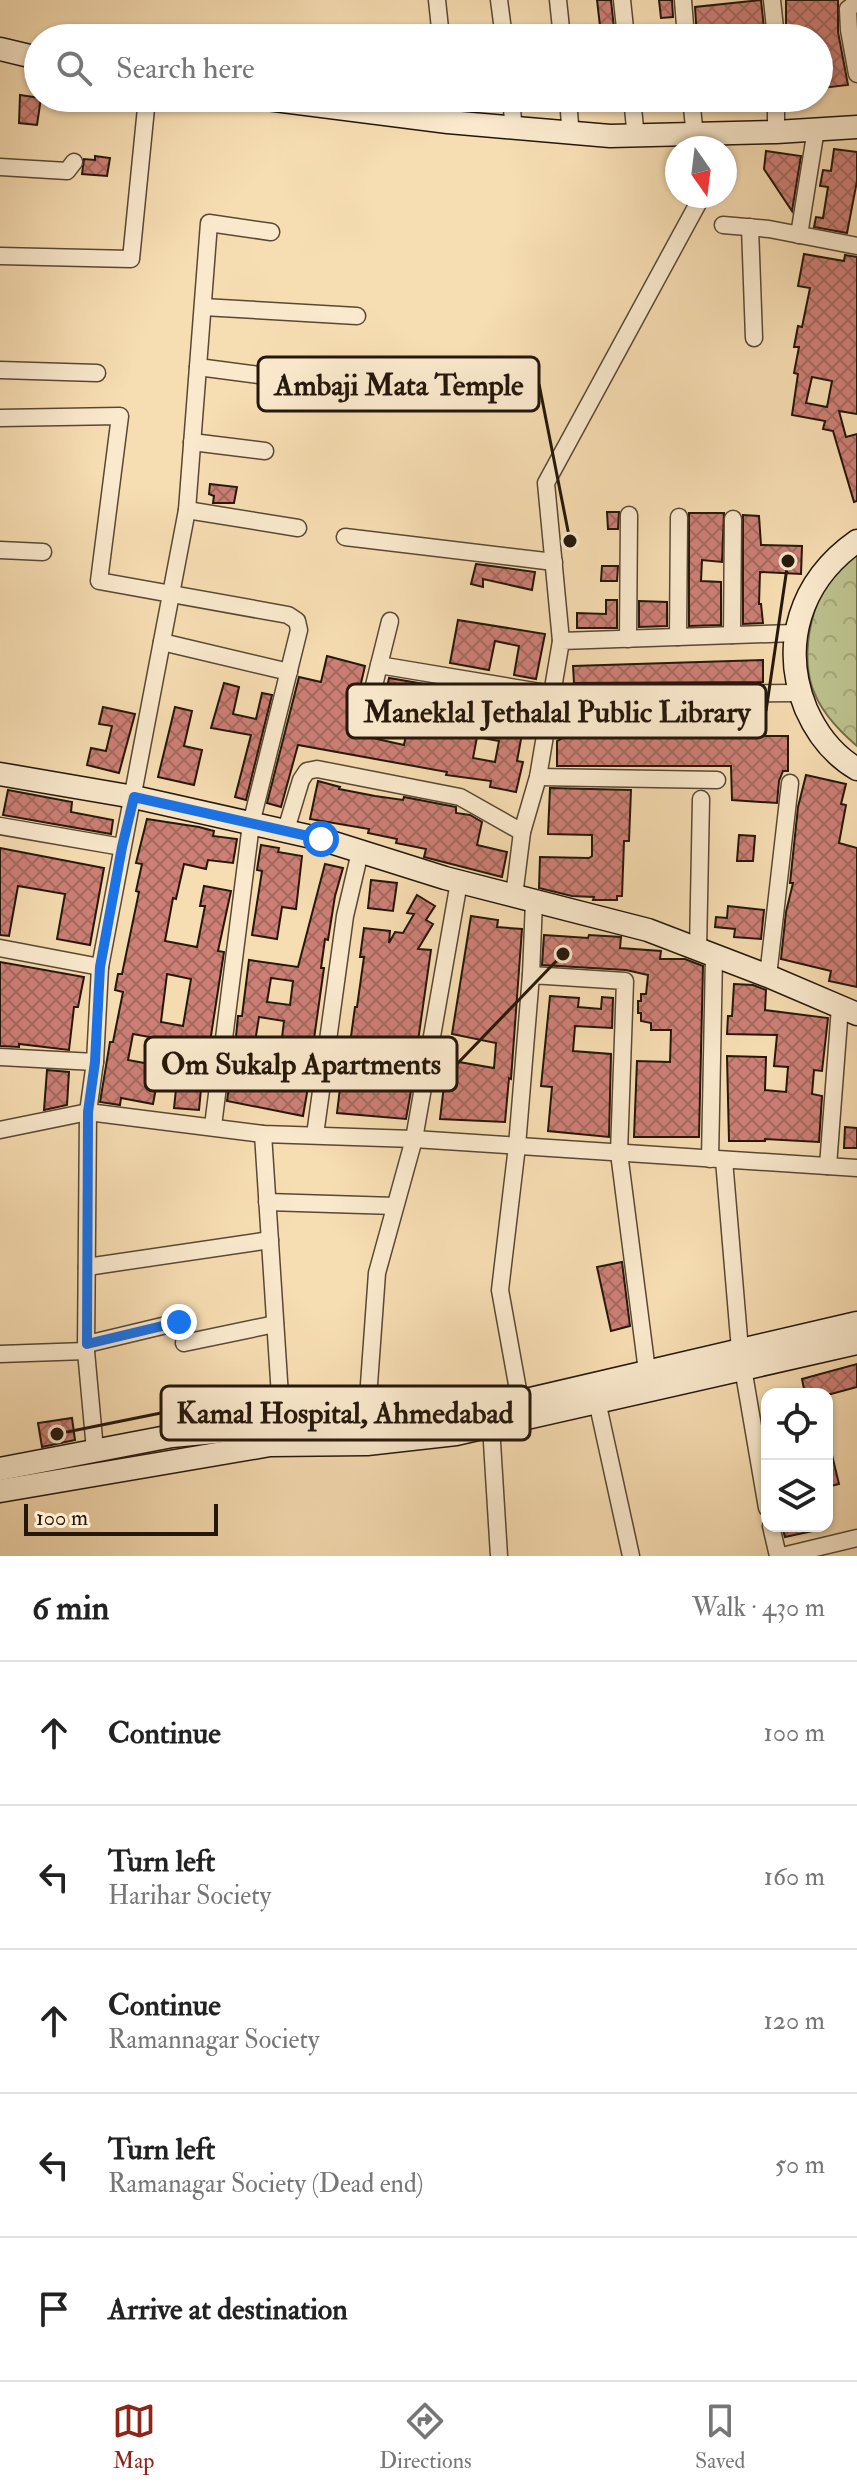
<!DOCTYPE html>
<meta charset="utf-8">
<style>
:root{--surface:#fff;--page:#f6f6f6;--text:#222;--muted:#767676;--line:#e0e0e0;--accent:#8f2418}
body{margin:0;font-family:"IM FELL Double Pica",serif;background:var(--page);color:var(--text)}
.controls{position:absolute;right:24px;bottom:24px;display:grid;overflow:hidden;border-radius:16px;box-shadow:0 2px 6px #0004}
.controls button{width:72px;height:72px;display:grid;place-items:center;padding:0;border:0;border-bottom:2px solid var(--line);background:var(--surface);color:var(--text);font:40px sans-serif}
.compass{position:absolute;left:665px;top:136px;width:72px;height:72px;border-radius:50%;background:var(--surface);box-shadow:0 2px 6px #0004;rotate:166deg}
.scale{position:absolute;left:24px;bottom:20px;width:194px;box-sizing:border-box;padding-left:8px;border:4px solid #24170b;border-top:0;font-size:22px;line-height:28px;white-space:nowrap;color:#24170b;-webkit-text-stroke:6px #fae9cd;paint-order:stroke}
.stop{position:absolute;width:24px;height:24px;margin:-18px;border:6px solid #1a73e8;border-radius:50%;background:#fff}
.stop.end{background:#1a73e8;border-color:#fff;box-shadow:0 2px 8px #0008}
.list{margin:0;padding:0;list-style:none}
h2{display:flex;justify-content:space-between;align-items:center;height:104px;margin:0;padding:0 32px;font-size:34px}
h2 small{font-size:26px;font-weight:400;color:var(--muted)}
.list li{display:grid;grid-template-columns:52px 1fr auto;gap:24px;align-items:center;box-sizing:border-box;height:144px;padding:0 32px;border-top:2px solid var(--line)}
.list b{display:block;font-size:30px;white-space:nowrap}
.list p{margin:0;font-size:26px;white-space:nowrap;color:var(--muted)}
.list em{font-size:26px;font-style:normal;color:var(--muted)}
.icon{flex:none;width:44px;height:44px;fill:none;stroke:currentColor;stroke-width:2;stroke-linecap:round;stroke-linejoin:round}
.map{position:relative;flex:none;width:857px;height:1556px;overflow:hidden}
.search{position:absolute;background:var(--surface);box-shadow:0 2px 6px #0004;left:24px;right:24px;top:24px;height:88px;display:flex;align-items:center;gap:20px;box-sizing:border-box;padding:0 28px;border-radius:44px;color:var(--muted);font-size:30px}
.sheet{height:824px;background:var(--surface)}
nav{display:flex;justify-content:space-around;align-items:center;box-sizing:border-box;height:112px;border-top:2px solid var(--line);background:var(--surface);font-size:22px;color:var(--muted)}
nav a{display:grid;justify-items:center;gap:4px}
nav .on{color:var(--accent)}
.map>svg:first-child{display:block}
.forest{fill:url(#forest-crowns);stroke:#706c4c;stroke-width:2}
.building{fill:url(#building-cross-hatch);stroke:#24170b;stroke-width:2;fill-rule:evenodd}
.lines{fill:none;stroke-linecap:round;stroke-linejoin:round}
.street-casing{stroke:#594835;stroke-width:19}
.secondary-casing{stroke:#24170b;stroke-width:25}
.street{stroke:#fae9cd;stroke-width:16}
.secondary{stroke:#fae9cd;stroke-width:22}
.route{stroke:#1a73e8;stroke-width:10}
.leader{fill:none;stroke:#24170b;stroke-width:3}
.callout-dot{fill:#24170b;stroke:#fae9cd;stroke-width:3}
.callout{fill:#fae9cd;stroke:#24170b;stroke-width:3}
.callout-label{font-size:30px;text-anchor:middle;font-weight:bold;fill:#24170b}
</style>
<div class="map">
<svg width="857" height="1556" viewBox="0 0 857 1556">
<defs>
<pattern id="forest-crowns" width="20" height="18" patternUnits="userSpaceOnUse" patternTransform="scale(2)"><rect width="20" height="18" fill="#bcc18d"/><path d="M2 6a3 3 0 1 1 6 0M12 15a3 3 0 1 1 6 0" fill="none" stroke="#a1a578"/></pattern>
<pattern id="building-cross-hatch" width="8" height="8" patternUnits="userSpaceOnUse" patternTransform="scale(2)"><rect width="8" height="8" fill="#cd8076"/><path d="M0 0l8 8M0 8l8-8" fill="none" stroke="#a6685f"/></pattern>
</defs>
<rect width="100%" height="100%" fill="#f7ddb2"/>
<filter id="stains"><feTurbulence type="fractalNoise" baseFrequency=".0025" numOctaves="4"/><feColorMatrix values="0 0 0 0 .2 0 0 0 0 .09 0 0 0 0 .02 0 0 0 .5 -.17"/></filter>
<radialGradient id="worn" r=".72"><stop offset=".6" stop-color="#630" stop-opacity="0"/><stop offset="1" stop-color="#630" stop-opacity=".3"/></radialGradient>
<path class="forest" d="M857,552V746C838,730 820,711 812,687C798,645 817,574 857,552Z"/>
<g class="building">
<path d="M597,0H611L615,38H595L594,27L600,26Z"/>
<path d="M659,0H672L673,17L661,18Z"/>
<path d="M761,0L765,38H697L695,7Z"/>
<path d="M786,0H838V32L848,85L822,88L819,38H791L790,30H786Z"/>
<path d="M20,95L41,98L37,125L19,123Z"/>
<path d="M702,98H749L750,104L703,110Z"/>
<path d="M834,149L857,152V181L847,233L814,227L816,217L823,218L828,187L820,186L823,170L831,171Z"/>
<path d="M766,151L801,156L792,211L764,169Z"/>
<path d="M95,156L110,158L107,176L82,174L84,159L95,160Z"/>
<path d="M804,254L844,261L845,255L857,257V414L839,411L846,437L857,434V501L854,502L833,431L823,429L825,421L792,415L798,374L794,373L799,347H794L798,326L802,327L810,288L798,286ZM812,377L832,381L827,407L806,403Z"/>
<path d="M210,484L237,487L234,503H213L214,496L209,494Z"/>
<path d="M607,512H619L618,529H608Z"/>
<path d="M689,513H724L722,562L702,560L701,581L721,582V625L689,626Z"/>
<path d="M743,515L759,516L761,545L802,546L801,574L760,572L759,604H761L763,623L743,624Z"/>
<path d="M476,564L535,572L532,590L483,579V587L471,584Z"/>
<path d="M602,566H618L617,581H601Z"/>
<path d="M606,600H617V628H577V613L606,614Z"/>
<path d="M639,601L667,602V626L639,627Z"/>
<path d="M458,620L545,634L536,679L514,675L519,646L495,641L489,670L450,663Z"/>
<path d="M327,656L365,666L358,696L360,697L359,711L354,733L377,739L404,745L408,724L381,719L389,678L436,686L435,691L459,696L456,712L489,719L494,695L528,701L517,761L523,762L516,792L490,787L491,781L446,775L447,772L298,745L281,807L267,803L299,677L321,682ZM477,737L499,741L495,762L473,758Z"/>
<path d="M763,660V682L574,683L573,666Z"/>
<path d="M224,683L239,687L233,714L256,719L262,693L272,695L246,800L235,797L251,735L211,728Z"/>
<path d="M764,704V736H788V771H783L779,781L777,803L732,800L731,766H557V741L565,737V731H586V705Z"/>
<path d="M103,707L135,714L119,773L87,765L91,748L106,751L112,726L99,724Z"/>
<path d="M175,707L192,711L184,746L202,750L194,785L158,777Z"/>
<path d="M806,775L846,784L841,804L846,805L839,843L857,848V987L829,981L831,971L781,959L786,912L793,883H790L798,807Z"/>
<path d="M318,781L340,787L339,789L375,796L403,800L404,797L456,807V813L470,815L482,822L477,845L507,852L502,877L424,857L426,849L396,843L397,839L368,833L369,829L310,819Z"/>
<path d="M550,788L631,790L629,841H624L622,896H617V900H593L594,897L572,896L539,888L540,857L589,858L592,856V835L548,834Z"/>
<path d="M8,790L72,802L71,812L113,820L111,834L3,815Z"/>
<path d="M147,819L199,827L214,831L213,836L237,839L233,863L208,860L206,869L184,864L176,899L173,898L165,941L197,947L205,906H200L204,886L231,891L218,951L224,952L210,1042L206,1041L204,1051L169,1044L165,1064L203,1068L199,1110L174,1108L177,1080L158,1077L153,1104L121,1098L120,1105L100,1102L110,1042H113L123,992L115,990L118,974H122L139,892L136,891L142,864L136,863ZM167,974L191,979L183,1026L161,1022ZM133,1034L155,1038L150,1064L128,1060Z"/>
<path d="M739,835L755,836L753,861H737Z"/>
<path d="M261,845L279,848L278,852L302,856L296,909L282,907L277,939L252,935L262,871L257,870Z"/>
<path d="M0,848L104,868L90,945L57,939L65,894L18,886L9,936L0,935Z"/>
<path d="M325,864L343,868L335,896L328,940L325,939L321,968H324L312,1053L298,1051L293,1085L308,1087L303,1116L227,1101L231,1072L244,1073L246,1059L234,1057L238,1016H242L249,960L298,967ZM271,978L293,981L290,1005L267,1002ZM259,1017L284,1021L277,1078L258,1075L263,1044L255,1042Z"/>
<path d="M371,880L397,883L393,911L368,908Z"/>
<path d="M417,895L435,906L426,920L433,924L418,949L431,950L418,1041H420L406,1119L337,1113L340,1088H344L355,1007H357L364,957H360L364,928L390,931L389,943L395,932L403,933L414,914L407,913Z"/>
<path d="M728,906L764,910L761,939L734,937L735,929L715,927L716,917L727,918Z"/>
<path d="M471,916L498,920L497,927L522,929L511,1079L509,1078L505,1122L440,1119L447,1060L494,1068L496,1043L452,1034Z"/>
<path d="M544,935L588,938L589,935L621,937L620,948L661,951L660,959H685L703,966L699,1137H634L637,1061L670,1062L671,1030H651V1023L641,1021V1013H638V1001H641V994H646L648,975L626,970L542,965Z"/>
<path d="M0,962L84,977L78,1007H74L69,1050L19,1044V1047L0,1046Z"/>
<path d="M734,984L753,985L766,990L765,1010L828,1018L822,1071L814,1070L812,1094L822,1096L819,1142L765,1139V1141H729L727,1056L766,1057L765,1090L786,1092L788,1067L774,1066L777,1035L727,1034L728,1016H732Z"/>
<path d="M550,996L579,998L578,1007L601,1009L602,997L613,998L612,1028L575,1026L573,1051L611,1054L609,1137L548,1131L552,1087L541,1086Z"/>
<path d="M47,1070L69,1072L67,1105L44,1110Z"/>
<path d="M845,1127L857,1128V1148H844Z"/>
<path d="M622,1262L630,1326L611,1331L597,1267Z"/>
<path d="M857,1364V1387L831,1394H805L802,1379Z"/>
<path d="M72,1418L75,1440L42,1447L38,1423Z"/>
<path d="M831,1451L839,1484L827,1487V1452Z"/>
<path d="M782,1526H813V1531L785,1537Z"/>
</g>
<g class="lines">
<g class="street-casing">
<g id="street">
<path d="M437,0L441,38"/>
<path d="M499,0L504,38"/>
<path d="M558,0L562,38"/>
<path d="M622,0L626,38"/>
<path d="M683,0L686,38"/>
<path d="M772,0L776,38"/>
<path d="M857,2L848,9L849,30L857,74"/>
<path d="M446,98L447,115"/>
<path d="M511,98L513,120"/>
<path d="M568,98L570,125"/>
<path d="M632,98L635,128"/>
<path d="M691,98L694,127"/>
<path d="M776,98V126"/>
<path d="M0,167L67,171L74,162"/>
<path d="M723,225L769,229L857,246"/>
<path d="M750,227L754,338"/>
<path d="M799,235L816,129"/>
<path d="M0,256L131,259L147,98"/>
<path d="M203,307L357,316"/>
<path d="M198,367L349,387"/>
<path d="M0,370L97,373"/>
<path d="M0,418L120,416L99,581L288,615L297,621L299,630L251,824L213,1126"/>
<path d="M192,442L265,451"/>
<path d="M187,510L209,223L271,232"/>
<path d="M345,537L554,562"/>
<path d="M0,550L43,552"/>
<path d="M732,635L733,519"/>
<path d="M678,637L679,517"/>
<path d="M628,639L629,515"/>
<path d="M561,641L546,483L702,196"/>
<path d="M162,642L289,672"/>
<path d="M379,665L390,621"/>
<path d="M369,706L379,665L552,694L800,693"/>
<path d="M538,777L717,780"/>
<path d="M0,826L122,847"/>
<path d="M285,833L301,780L307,771L317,769L460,797L522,832"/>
<path d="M514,896L522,832L538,777L561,641L795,633"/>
<path d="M0,948L100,967"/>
<path d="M698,950L701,799"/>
<path d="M531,975L534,901"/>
<path d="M768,976L790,783"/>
<path d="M0,1057L95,1062"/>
<path d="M0,1130L88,1112L263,1134L414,1139L857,1168"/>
<path d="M263,1134L282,1427"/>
<path d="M315,1135L345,916L360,852"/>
<path d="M710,1159L714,956"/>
<path d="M724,1160L740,1350"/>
<path d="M828,1166L840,1007"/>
<path d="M267,1202L395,1206"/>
<path d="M87,1267L270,1240"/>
<path d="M184,1343L275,1324"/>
<path d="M87,1344L179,1322"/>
<path d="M0,1354L86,1351"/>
<path d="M743,1368L767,1508"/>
<path d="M520,1401L500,1290L517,1146L531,975L625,981L619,1153L647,1371"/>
<path d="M597,1401L631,1556"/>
<path d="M366,1426L377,1273L414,1139L459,882"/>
<path d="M491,1426L499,1556"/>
<path d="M95,1450L86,1351L88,1112L95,1062L100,967L187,510L298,528"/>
<path d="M771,1526L778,1556"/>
<path d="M782,1556L857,1538"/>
</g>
</g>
<g class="secondary-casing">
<g id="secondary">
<path d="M0,49L38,58"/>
<path d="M259,98L448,122L610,136L776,132L857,127"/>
<path d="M857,541C800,581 780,645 806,709C817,734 833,755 857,769"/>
<path d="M0,774L134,797L321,839L445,878L648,930L768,976L857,1014"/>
<path d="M0,1469L172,1436L270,1427L366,1426L453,1417L857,1323"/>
<path d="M0,1491L270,1445L367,1444L456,1434L857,1343"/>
</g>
</g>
<use href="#street" class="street"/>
<use href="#secondary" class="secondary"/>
</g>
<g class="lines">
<path class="route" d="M179,1322L87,1344L88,1112L95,1062L100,967L122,847L134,797L321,839"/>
</g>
<path class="leader" d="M570 541L539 384M788 561L766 711M563 954L457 1064M57 1434L161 1413"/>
<g class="callout-dot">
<circle cx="570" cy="541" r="8"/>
<circle cx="788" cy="561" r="8"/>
<circle cx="563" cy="954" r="8"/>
<circle cx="57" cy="1434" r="8"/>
</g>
<g class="callout">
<rect x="258" y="357" width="281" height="54" rx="8"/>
<rect x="347" y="684" width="419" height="54" rx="8"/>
<rect x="145" y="1037" width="312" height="54" rx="8"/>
<rect x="161" y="1386" width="369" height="54" rx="8"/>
</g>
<g class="callout-label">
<text x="399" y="395">Ambaji Mata Temple</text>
<text x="557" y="722">Maneklal Jethalal Public Library</text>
<text x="301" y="1074">Om Sukalp Apartments</text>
<text x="345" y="1423">Kamal Hospital, Ahmedabad</text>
</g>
<rect width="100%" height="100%" filter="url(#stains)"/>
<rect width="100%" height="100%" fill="url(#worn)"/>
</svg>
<div class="controls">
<button><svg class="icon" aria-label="locate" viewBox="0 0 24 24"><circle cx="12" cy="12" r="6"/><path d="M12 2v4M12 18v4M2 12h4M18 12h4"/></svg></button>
<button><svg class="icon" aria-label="layers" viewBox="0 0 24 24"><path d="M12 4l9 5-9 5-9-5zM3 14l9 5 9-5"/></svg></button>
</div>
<svg class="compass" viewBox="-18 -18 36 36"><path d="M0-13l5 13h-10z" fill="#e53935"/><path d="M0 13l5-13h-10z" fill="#767676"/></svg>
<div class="scale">100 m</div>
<div class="stop" style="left:321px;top:839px"></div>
<div class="stop end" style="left:179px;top:1322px"></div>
<div class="search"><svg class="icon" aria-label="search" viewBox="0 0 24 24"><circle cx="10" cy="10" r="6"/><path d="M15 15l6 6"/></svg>Search here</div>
</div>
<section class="sheet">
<h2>6 min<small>Walk · 430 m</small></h2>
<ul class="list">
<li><svg class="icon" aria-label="ahead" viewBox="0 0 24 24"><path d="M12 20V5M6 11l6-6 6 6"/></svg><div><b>Continue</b></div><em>100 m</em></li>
<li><svg class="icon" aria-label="left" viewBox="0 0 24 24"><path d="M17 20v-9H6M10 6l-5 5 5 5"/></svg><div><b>Turn left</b><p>Harihar Society</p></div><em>160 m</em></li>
<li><svg class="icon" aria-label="ahead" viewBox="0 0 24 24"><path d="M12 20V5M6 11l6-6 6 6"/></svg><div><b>Continue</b><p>Ramannagar Society</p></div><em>120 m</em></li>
<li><svg class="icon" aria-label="left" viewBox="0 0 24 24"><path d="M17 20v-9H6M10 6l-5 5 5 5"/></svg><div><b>Turn left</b><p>Ramanagar Society (Dead end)</p></div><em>50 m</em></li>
<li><svg class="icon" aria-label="arrive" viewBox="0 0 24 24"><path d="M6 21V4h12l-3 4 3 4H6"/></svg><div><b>Arrive at destination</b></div></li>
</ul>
</section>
<nav>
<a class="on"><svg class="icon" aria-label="map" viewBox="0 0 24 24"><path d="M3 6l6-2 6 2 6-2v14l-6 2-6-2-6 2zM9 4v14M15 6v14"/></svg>Map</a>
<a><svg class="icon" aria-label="directions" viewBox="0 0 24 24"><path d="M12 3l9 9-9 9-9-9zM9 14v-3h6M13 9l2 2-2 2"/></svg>Directions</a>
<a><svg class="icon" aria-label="saved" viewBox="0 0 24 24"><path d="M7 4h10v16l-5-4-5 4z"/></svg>Saved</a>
</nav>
